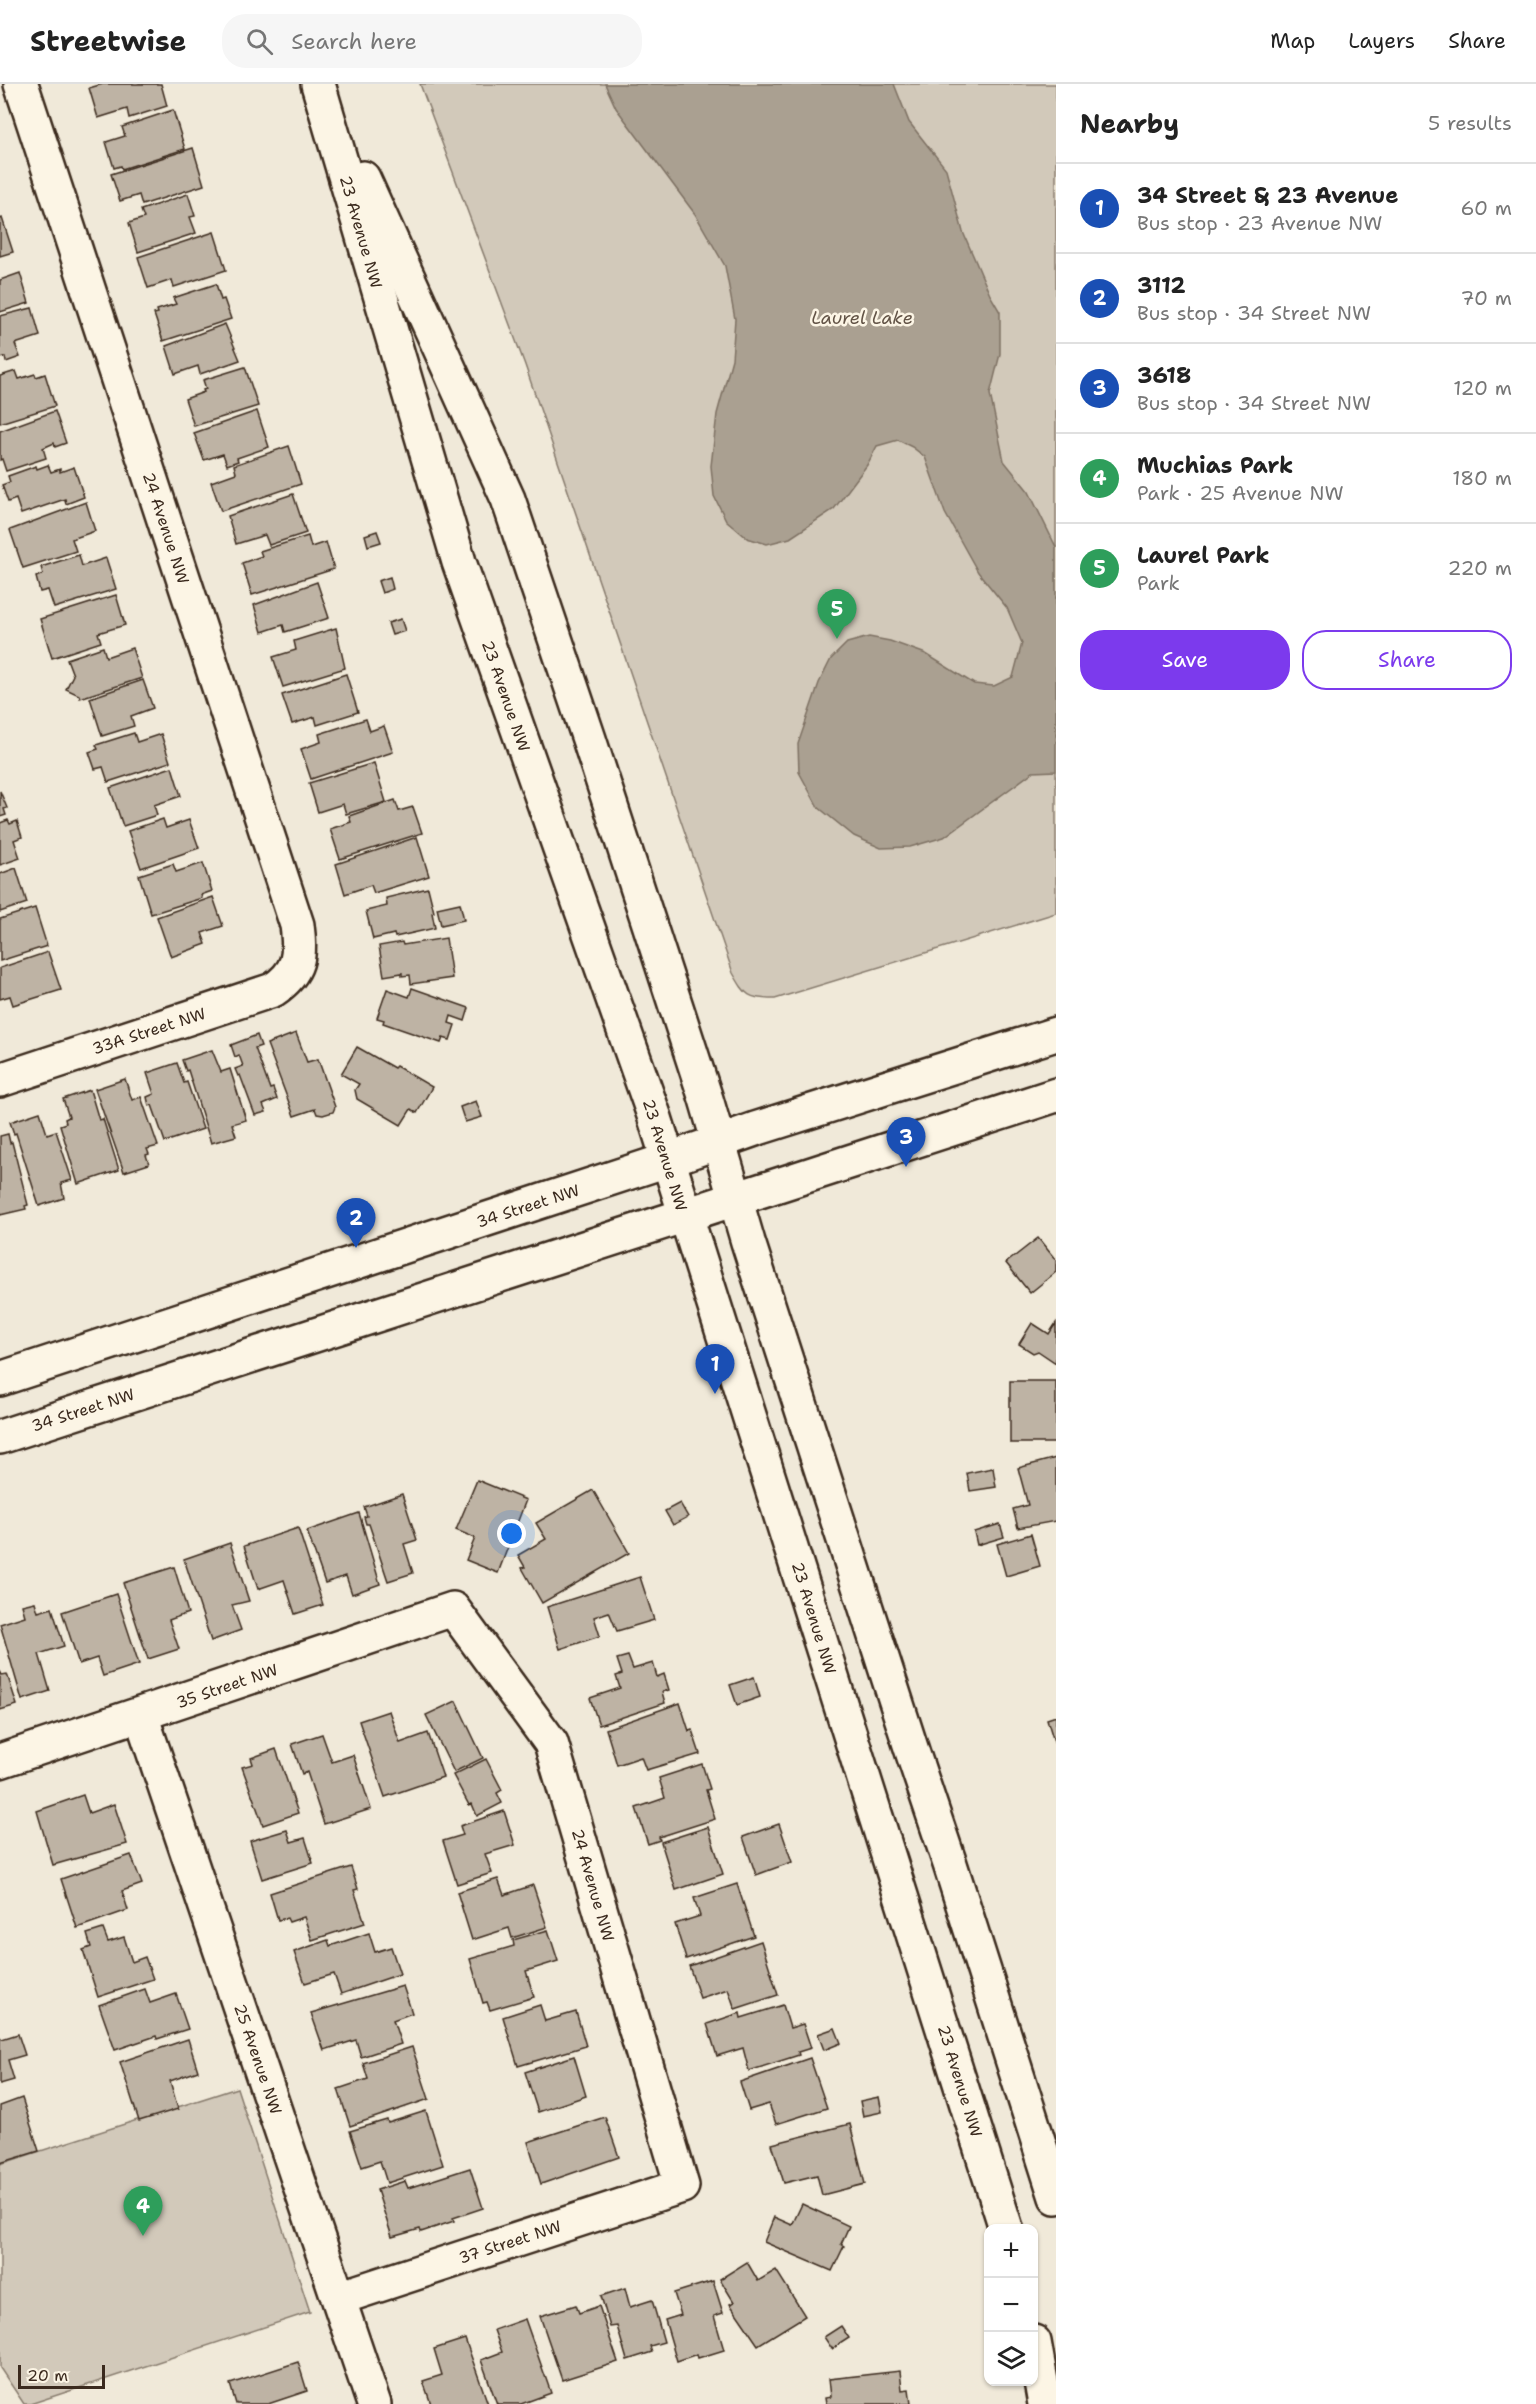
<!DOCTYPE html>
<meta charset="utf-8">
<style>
:root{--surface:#fff;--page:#f6f6f6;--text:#222;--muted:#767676;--line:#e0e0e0;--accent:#7c3aed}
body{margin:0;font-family:"Shantell Sans",sans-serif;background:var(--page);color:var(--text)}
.controls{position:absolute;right:18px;bottom:18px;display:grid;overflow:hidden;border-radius:12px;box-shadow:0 2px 4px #0004}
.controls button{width:54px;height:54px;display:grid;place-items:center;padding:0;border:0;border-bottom:2px solid var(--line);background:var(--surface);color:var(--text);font:30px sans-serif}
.scale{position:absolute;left:18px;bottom:15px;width:87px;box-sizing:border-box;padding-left:6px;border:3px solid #3b2a1e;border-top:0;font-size:16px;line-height:21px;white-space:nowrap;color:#3b2a1e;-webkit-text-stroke:4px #fcf5e5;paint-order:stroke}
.you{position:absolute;left:512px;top:1450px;width:21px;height:21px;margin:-15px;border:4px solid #fff;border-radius:50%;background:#1a73e8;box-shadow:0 0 0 9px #1a73e833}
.badge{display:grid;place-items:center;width:39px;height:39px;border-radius:50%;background:var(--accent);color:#fff;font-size:20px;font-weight:700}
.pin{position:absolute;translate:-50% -50px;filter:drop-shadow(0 2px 3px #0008)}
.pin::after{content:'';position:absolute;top:32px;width:21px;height:18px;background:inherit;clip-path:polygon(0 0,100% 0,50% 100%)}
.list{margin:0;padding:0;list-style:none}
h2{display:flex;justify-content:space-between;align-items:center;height:78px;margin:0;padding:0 24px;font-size:26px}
h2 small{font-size:20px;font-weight:400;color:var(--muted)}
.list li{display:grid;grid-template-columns:39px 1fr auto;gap:18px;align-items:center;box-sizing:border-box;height:90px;padding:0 24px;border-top:2px solid var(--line)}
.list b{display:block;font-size:22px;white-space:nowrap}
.list p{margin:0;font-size:20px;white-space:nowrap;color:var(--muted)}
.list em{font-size:20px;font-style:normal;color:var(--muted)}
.actions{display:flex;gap:12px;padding:18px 24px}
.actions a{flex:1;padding:14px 0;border:2px solid var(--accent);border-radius:24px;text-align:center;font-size:21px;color:var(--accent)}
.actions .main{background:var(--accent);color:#fff}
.icon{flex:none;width:33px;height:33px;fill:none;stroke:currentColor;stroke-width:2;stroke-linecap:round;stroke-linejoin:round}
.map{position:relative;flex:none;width:1056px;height:2320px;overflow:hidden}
header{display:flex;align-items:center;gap:36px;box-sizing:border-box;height:84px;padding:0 30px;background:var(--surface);border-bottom:2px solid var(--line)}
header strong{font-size:28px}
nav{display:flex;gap:33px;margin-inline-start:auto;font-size:21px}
.search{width:420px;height:54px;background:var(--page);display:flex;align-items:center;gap:15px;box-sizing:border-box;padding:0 21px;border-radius:24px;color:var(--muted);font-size:22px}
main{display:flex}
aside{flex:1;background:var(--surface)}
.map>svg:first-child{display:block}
.green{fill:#d2c9ba;stroke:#867a6c;stroke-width:1.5}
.water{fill:#aaa091;stroke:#7e7163;stroke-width:1.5}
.building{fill:#beb3a4;stroke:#3b2a1e;stroke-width:1.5}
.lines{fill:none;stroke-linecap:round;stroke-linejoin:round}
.minor-casing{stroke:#3b2a1e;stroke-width:38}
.major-casing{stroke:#3b2a1e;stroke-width:38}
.minor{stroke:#fcf5e5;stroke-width:33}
.major{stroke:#fcf5e5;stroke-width:33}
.labels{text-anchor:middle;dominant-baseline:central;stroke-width:5;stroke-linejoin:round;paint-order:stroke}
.street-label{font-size:16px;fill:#3b2a1e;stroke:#fcf5e5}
.water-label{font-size:18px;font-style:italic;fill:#625346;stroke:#fcf5e5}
</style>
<header>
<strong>Streetwise</strong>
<div class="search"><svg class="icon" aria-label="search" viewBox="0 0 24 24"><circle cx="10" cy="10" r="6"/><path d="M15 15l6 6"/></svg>Search here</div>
<nav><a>Map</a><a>Layers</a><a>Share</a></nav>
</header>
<main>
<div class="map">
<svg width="1056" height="2320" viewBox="0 0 1056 2320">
<rect width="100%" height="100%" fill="#f0e9d9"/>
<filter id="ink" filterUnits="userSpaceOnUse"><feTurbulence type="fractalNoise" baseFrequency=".0167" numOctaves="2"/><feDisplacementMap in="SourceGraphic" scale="12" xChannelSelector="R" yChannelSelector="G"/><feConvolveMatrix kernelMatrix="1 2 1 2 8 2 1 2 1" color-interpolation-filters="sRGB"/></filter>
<g filter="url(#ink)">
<g class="green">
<path d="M420,0H1056V829L775,915C748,915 746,912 733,889L525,281Z"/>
<path d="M237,2004L310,2228L30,2320H24L0,2284V2080Z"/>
</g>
<path class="water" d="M605,0H894L909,38L946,85L963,148L990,211L1000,228V270L990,310L1004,377L1029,408L1056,463V687L1033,688L944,753L910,763L881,764L854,752L818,723L799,688L798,660L819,599L831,575L847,559L869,553L890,557L926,570L974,600L994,602L1013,593L1022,559L1007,524L978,488L945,429L925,373L912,363L898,356L877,362L867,381L834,425L790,454L767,460L747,454L726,436L714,412L711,382L717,330L732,275L735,235L725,182L695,130L616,24Z"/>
<g class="building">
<path d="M103,0H161L167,22L129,34L127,25L98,34L89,4Z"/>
<path d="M173,26L185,65L122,85L121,82L114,84L106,58L125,52L122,43Z"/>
<path d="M193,64L204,101L142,121L139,111L120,117L111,90Z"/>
<path d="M188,110L195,132L190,133L196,149L138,168L129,139L144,134L141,126Z"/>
<path d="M2,134L13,168L0,172V135Z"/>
<path d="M214,148L226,186L174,203L172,196L148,204L138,173Z"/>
<path d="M20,189L29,219L0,228V196Z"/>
<path d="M216,200L221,216L224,215L231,235L163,257L154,230L158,229L157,226L176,220L173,214Z"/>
<path d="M32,224L40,252L15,260L20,273L6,278L5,273L0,274V232Z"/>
<path d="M225,240L240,276L200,290L198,282L175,290L166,262Z"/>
<path d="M245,283L258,322L194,342L185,315L204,308L203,306L206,305L203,296Z"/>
<path d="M16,287L19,295L35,290L36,293L45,290L55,322L0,339V292Z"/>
<path d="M55,327L66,359L55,363L54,359L43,364L46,374L6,387L2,375L0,376V347Z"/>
<path d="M257,327L269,363L237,374L238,377L227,381L223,370L204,376L194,349Z"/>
<path d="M289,362L301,400L221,427L211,398L236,389L234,381Z"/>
<path d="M48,381L51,388L60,385V388L74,383L84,413L66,420L65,415L21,430L16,415L8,418L2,401L10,398L8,392L36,382L37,385Z"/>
<path d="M293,410L306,449L269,461L265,451L236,460L228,432Z"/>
<path d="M86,418L95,447L72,455L76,467L23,484L10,446Z"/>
<path d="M377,447L381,458L368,462L365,451Z"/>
<path d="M308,452L311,463L326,458L334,485L252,511L242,479L262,472L260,467Z"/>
<path d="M79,471L82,482L106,474L116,505L54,524L48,506L40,508L36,493L43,490L41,483Z"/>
<path d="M390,493L393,505L382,509L378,497Z"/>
<path d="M317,498L329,534L285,548L283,541L262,548L254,521Z"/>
<path d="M116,511L125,541L98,549L101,558L52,574L40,535Z"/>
<path d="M401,535L405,547L392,551L388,539Z"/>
<path d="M336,544L345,584L283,603L273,573L296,566L294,557Z"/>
<path d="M103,563L106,573L132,564L142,594L80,614L79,611L66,605L73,591L67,575Z"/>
<path d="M346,590L358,628L317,641L315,633L292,640L282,611Z"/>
<path d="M143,596L153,624L131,632L134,642L102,652L90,614Z"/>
<path d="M366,635L370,647L384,642L393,668L311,695L301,665L321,658L319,650Z"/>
<path d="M134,649L137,658L161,650L170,678L108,698L103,683L95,685L89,668L98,665L96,661Z"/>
<path d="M374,679L386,718L346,730L343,720L318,728L309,699Z"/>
<path d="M172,683L181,712L154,721L157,731L123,742L110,704Z"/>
<path d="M0,707L7,724L4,725L6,731L0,733Z"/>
<path d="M395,716L399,727L413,723L422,749L340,775L330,745L351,738L349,732Z"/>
<path d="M163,735L166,744L189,736L199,764L141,784L128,747Z"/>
<path d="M8,736L10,740L17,737L22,753L14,756L20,774L0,781V739Z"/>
<path d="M417,753L429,792L374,809L371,801L345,810L336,780Z"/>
<path d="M203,779L212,807L201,811L202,814L151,830L139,791L173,780L176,788Z"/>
<path d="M16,784L27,819L0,828V790Z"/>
<path d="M428,804L434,828L432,829L435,844L395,853L394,850L373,855L366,827L387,822L386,814Z"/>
<path d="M213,813L223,842L202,849L206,860L171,873L157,833Z"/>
<path d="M460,819L464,836L441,841L437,824Z"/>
<path d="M35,824L47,862L0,877V835Z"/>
<path d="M446,854L452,894L411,900L410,891L402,892V889L384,892L379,862L402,858L403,861Z"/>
<path d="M48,868L61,906L13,921L10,912L0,915V884Z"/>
<path d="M412,904L469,924L465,937L451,932L449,939L455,941L450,956L443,954L441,959L383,939L384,936L377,934L387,905L409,913Z"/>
<path d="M296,949L307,978L318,975L335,1023L333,1028L323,1031L317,1030L315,1025L294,1032L267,960Z"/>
<path d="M257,951L261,962L255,964L270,1005L273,1004L277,1015L263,1021L266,1028L255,1031L240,991L238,992L235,985L243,982L239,971L235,973L231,961Z"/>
<path d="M357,963L394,984L396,982L432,1003L417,1029L411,1025L401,1041L357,1015L355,1006L359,1000L341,990Z"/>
<path d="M212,966L221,988L230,985L246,1036L232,1040L236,1052L211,1059L188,986L186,987L182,976Z"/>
<path d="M177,979L184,999L187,998L203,1045L165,1058L152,1021L149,1022L147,1013L154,1010L147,989Z"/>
<path d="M125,995L132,1016L141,1013L158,1062L147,1065L149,1070L146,1071L149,1080L124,1088L95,1005Z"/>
<path d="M90,1006L99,1036L103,1035L119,1086L78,1100L60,1041L66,1039L65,1035L69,1033L63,1015Z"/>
<path d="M476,1017L482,1033L465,1038L460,1023Z"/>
<path d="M40,1028L47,1050L56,1047L72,1096L61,1099L64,1114L39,1122L16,1049L14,1050L10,1038Z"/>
<path d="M8,1050L10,1059L12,1058L28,1121L25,1122L26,1125L0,1131V1052Z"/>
<path d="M1038,1154L1056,1176V1188L1030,1209L1006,1179Z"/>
<path d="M1032,1239L1049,1250L1056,1239V1279L1038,1267L1033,1269L1019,1260Z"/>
<rect x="1010" y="1297" width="46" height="62"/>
<path d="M1056,1374V1437L1018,1444L1013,1425L1028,1421L1018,1384Z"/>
<path d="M993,1384L996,1403L970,1407L967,1389Z"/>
<path d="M477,1396L526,1416L498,1489L466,1476L475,1454L456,1446Z"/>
<path d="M593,1406L629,1469L542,1519L522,1484L525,1483L518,1471L546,1455L536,1439Z"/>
<path d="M402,1410L417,1456L404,1460L413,1489L388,1497L369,1440H366L364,1433L367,1432L364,1423Z"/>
<path d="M680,1419L688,1433L673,1441L665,1427Z"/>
<path d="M359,1429L380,1500L352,1510L346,1492L325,1499L307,1447Z"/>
<path d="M1000,1440L1004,1453L977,1461L974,1448Z"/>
<path d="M298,1444L323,1521L295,1530L284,1496L258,1505L244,1462Z"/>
<path d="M1031,1450L1040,1482L1006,1492L997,1460Z"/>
<path d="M230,1459L249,1517L232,1521L241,1546L211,1557L184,1475Z"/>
<path d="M174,1483L188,1529L169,1536L179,1565L148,1575L123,1499Z"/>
<path d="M640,1493L654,1536L617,1547L609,1528L594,1533L600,1552L560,1565L547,1523Z"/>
<path d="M116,1510L139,1580L103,1592L97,1574L79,1580L62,1528Z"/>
<path d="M35,1518L38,1528L52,1524L64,1562L39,1570L50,1607L22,1616L0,1540L25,1532L22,1521Z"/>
<path d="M628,1572L633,1585L653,1579L657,1593L664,1590L669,1606L662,1608L665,1619L599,1641L590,1614L620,1604L616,1592L622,1590L617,1575Z"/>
<path d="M0,1587L2,1591L7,1590L17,1621L0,1626Z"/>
<path d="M754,1593L760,1613L737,1621L730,1601Z"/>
<path d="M456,1617L483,1674L454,1688L426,1631Z"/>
<path d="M680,1619L689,1647L692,1646L700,1670L646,1686L641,1673L617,1681L606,1645Z"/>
<path d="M389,1627L400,1659L428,1649L443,1693L385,1713L359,1637Z"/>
<path d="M1056,1632V1664L1047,1635Z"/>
<path d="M322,1650L332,1678L353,1671L371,1725L324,1740L307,1688L302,1690L292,1660Z"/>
<path d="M276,1665L298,1729L263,1741L242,1683L253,1680L251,1674Z"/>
<path d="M486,1675L502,1706L497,1709L502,1719L477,1732L472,1720L469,1721L453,1691Z"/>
<path d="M702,1680L710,1705L706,1706L715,1735L659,1753L660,1756L648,1760L636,1724L665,1714L659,1694Z"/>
<path d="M83,1711L89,1729L114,1720L127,1760L53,1781L37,1727Z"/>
<path d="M504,1727L515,1761L485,1770L492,1789L457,1800L443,1757L463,1751L460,1742Z"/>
<path d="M779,1740L792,1778L756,1791L743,1753Z"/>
<path d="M708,1743L723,1790L676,1806L661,1758Z"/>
<path d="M287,1746L291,1758L305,1754L313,1779L262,1795L250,1757Z"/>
<path d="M131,1771L142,1800L122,1807L128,1826L77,1844L61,1795Z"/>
<path d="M351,1783L358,1805L354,1806L365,1839L312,1856L304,1833L289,1838L287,1834L278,1836L270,1809Z"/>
<path d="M498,1795L504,1811L533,1801L547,1843L512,1854L509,1844L472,1856L457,1808Z"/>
<path d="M737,1800L754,1852L686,1875L675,1840L700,1832L694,1814Z"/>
<path d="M103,1845L108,1858L124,1853L132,1878L145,1873L153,1895L98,1913L83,1866L91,1863L87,1850Z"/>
<path d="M548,1846L558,1877L526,1887L534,1913L490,1926L487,1918L483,1919L470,1875L514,1862L513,1856Z"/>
<path d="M369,1849L375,1868L391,1863L400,1890L341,1910L334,1890L305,1899L294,1868L328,1856L330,1862Z"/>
<path d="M761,1857L778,1911L735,1925L728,1905L700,1914L689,1882Z"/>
<path d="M403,1902L412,1929L393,1936L401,1960L361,1973L356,1956L324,1966L311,1929Z"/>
<path d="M145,1905L150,1919L176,1910L188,1945L157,1955L156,1952L115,1966L99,1921Z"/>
<path d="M540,1921L545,1937L576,1928L586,1962L518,1982L503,1933Z"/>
<path d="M783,1921L790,1944L803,1940L811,1964L798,1968L799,1971L749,1987L743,1964L717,1972L707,1940L740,1929L741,1934Z"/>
<path d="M835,1944L841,1959L824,1966L818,1950Z"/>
<path d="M18,1950L25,1971L8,1976L14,1996L0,2000V1953L2,1955Z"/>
<path d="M188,1955L198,1987L170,1997L178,2025L139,2037L120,1978Z"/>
<path d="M412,1963L429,2015L350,2042L338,2005L368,1995L363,1979Z"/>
<path d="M574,1972L586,2012L538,2028L525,1988Z"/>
<path d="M810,1974L827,2024L776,2040L769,2020L749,2026L740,1998Z"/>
<path d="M879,2013L882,2028L863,2032L860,2017Z"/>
<path d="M22,2014L39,2067L0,2079V2022Z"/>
<path d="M426,2027L443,2081L387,2099L380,2077L362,2083L350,2047L387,2036L388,2039Z"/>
<path d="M605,2033L619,2073L541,2100L528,2058Z"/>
<path d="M850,2040L865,2100L822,2111L817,2091L784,2099L772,2060Z"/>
<path d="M470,2084L483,2124L453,2134L454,2137L421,2148L420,2145L392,2153L377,2106L405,2097L408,2104Z"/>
<path d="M802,2120L849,2142L841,2160L844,2162L832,2187L764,2158L774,2133L792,2141Z"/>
<path d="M747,2178L758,2197L776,2186L805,2232L758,2261L730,2220L734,2218L720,2195Z"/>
<path d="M713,2197L723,2229L714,2232L724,2266L698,2274L697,2270L677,2277L665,2236L681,2231L674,2209Z"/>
<path d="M625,2204L630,2223L652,2216L664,2258L650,2262L652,2268L627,2276L617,2242L610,2243L601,2212Z"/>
<path d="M576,2221L579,2229L599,2222L618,2278L562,2296L540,2232Z"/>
<path d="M525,2235L551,2309L521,2320H497L481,2276L502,2268L494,2246Z"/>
<path d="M841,2242L849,2254L832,2265L824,2253Z"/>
<path d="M465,2255L488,2320H431L423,2297L442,2291L434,2265Z"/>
<path d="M298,2278L307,2307L268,2320H236L230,2300Z"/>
<path d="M900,2287L902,2306L909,2305L911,2320H826L825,2314L831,2313L829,2295Z"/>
</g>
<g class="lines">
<g class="minor-casing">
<g id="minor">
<path d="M0,996L273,906C300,888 301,871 297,841L21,0"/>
<path d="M141,1631L374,2320"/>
<path d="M0,1677L453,1525L551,1659L682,2102L339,2214"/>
</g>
</g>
<g class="major-casing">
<g id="major">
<path d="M318,0L459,478L655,1034L1006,2144"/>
<path d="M363,94L508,415L589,655L706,1015L748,1158L913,1670L950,1780L1056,2113"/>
<path d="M0,1295L667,1076L755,1045L1056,950"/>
<path d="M0,1353L1056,1011"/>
<path d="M1034,2258L1045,2320"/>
</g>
</g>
<use href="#minor" class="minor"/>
<use href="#major" class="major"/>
</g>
</g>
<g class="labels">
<g class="street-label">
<text transform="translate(361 148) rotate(74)">23 Avenue NW</text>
<text transform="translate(166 444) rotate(72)">24 Avenue NW</text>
<text transform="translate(506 612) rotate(71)">23 Avenue NW</text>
<text transform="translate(149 947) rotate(-18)">33A Street NW</text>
<text transform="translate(665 1071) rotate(73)">23 Avenue NW</text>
<text transform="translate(528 1122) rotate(-18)">34 Street NW</text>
<text transform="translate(83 1326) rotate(-18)">34 Street NW</text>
<text transform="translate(814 1534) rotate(73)">23 Avenue NW</text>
<text transform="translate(227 1602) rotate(-19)">35 Street NW</text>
<text transform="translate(593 1801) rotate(74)">24 Avenue NW</text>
<text transform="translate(258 1975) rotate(71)">25 Avenue NW</text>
<text transform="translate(960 1997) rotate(73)">23 Avenue NW</text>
<text transform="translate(510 2158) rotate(-18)">37 Street NW</text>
</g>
<g class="water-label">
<text x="862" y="234">Laurel Lake</text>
</g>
</g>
</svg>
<div class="controls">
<button>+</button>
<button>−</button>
<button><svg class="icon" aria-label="layers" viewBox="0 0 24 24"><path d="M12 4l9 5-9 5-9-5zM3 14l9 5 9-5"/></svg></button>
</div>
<div class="scale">20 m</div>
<div class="you"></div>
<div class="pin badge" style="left:715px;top:1310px;background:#1a4fb4">1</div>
<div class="pin badge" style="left:356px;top:1164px;background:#1a4fb4">2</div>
<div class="pin badge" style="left:906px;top:1083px;background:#1a4fb4">3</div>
<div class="pin badge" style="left:143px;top:2152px;background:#2e9e5b">4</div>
<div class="pin badge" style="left:837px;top:555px;background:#2e9e5b">5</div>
</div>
<aside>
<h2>Nearby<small>5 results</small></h2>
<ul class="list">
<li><span class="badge" style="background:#1a4fb4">1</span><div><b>34 Street &amp; 23 Avenue</b><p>Bus stop · 23 Avenue NW</p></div><em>60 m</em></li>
<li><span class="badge" style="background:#1a4fb4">2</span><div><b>3112</b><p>Bus stop · 34 Street NW</p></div><em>70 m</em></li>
<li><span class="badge" style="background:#1a4fb4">3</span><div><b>3618</b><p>Bus stop · 34 Street NW</p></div><em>120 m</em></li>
<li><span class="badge" style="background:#2e9e5b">4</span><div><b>Muchias Park</b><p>Park · 25 Avenue NW</p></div><em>180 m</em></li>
<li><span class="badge" style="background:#2e9e5b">5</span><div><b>Laurel Park</b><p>Park</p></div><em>220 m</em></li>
</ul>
<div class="actions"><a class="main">Save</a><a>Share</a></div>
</aside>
</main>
